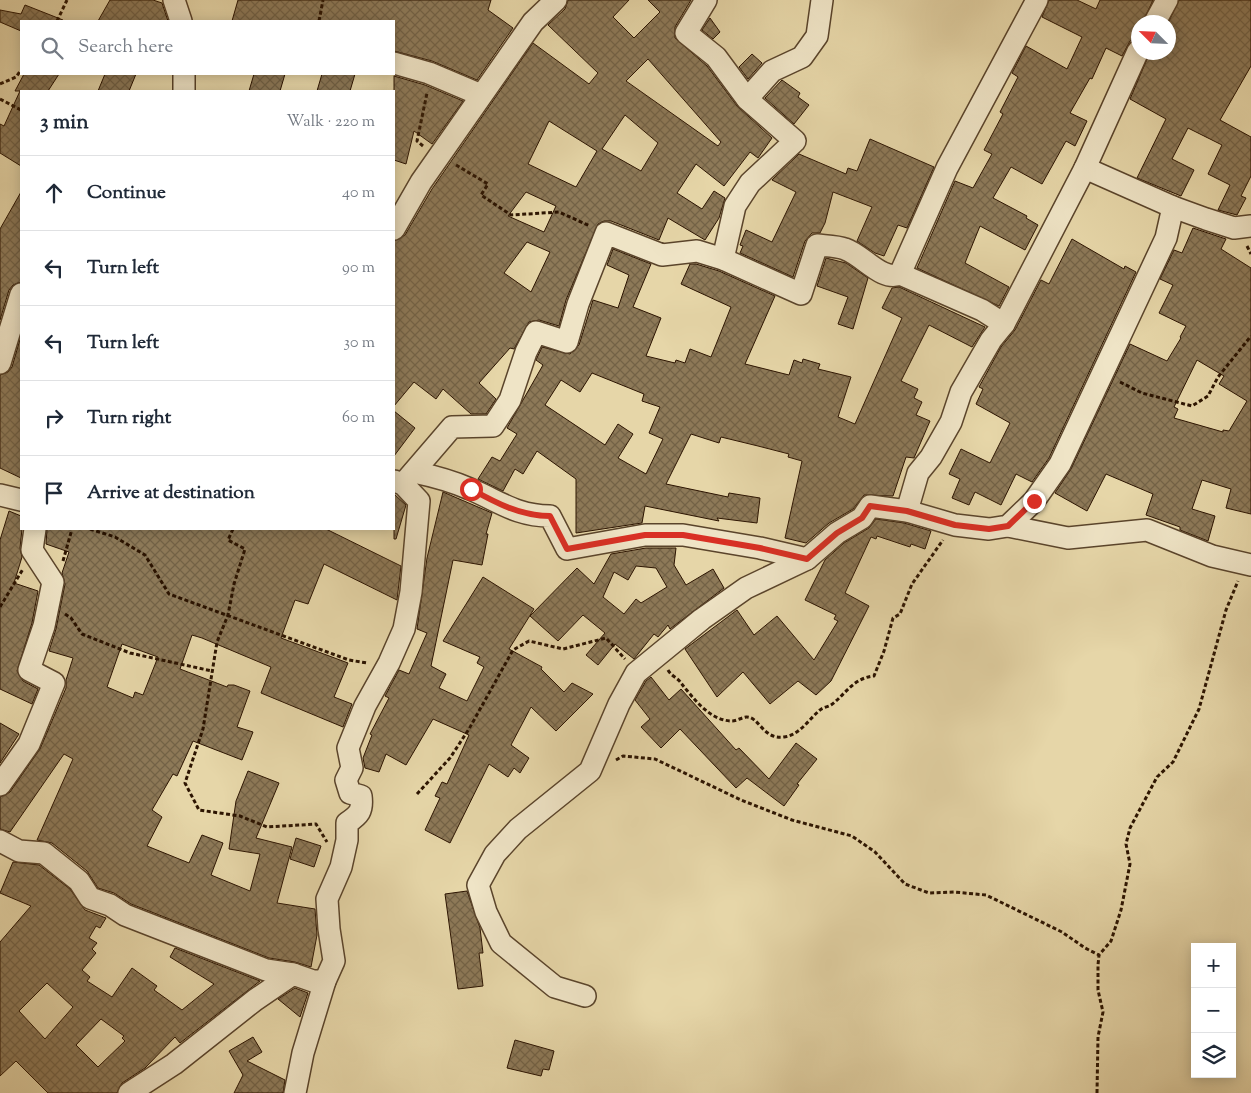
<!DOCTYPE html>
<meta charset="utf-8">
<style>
:root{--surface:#fff;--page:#f2f2f3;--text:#1f2937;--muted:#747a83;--line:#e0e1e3}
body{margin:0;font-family:"Sorts Mill Goudy",serif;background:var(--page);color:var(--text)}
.controls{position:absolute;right:15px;bottom:15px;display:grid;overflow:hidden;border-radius:0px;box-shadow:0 2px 12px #0003}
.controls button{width:45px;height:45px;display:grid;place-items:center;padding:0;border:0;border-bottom:1px solid var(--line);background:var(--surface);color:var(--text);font:25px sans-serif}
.compass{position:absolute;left:1131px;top:15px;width:45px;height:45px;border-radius:50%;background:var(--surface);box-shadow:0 2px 12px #0003;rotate:294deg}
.stop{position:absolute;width:15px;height:15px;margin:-11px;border:4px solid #d93025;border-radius:50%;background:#fff}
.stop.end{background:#d93025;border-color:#fff;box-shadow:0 1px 5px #0008}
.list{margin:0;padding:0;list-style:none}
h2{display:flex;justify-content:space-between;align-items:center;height:65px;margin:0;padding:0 20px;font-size:21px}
h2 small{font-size:16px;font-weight:400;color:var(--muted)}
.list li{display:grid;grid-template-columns:32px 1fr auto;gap:15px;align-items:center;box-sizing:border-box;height:75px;padding:0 20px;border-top:1px solid var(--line)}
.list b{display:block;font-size:19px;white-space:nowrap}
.list em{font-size:16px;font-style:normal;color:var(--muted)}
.icon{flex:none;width:28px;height:28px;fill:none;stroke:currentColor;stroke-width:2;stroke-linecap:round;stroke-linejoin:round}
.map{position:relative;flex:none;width:1251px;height:1093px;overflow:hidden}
.search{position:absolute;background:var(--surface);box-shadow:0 2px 12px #0003;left:20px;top:20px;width:375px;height:55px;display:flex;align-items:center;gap:12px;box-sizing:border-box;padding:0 18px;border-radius:0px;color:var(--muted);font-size:19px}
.panel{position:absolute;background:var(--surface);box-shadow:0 2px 12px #0003;left:20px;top:90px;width:375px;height:440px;border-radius:0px}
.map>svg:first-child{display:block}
.building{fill:url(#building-cross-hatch);stroke:#2c1401;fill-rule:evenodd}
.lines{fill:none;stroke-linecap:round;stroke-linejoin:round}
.street-casing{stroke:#5a442b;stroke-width:24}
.path{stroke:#2c1401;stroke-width:3;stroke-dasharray:4 2.5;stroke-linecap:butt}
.street{stroke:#efe4c6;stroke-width:21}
.route{stroke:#d93025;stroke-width:6}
</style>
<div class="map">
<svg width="1251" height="1093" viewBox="0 0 1251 1093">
<defs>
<pattern id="building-cross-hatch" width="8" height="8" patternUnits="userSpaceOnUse" patternTransform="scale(1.25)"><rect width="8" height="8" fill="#8d7958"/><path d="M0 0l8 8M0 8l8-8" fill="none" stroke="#736246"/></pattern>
</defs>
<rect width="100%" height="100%" fill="#e6d6a8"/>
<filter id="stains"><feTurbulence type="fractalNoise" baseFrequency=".004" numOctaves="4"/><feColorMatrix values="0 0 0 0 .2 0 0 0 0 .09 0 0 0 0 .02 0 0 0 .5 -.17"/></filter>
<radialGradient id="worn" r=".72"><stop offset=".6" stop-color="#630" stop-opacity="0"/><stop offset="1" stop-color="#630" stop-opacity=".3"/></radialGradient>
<g class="building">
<path d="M110,0H153L162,3L168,21H98Z"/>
<path d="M238,0H491L488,10L513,28L477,80L432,61L394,51V21H232Z"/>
<path d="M568,0H629L613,17L634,38L660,12L648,0H691L675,27V38L707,66L737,106L772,138L758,158L750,152L724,186L696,164L677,193L702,209L714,191L725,198L719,218L705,240L668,218L659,240L611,221H604L598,224L566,300L559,326L539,320L529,322L514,349L510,348L479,383L496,399L486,414H471L443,389L436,399L414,382L394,406V241L405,235L432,189L533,43L589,84L598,73L548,25L565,9ZM648,59L721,142L718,146L626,81ZM625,115L658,143L641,171L602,149ZM549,121L597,151L576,187L528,164ZM526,192L556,206L544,232L508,216ZM527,242L550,252L531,292L504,273Z"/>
<path d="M1049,0H1077L1096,9L1100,0H1153L1143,22H1138V39L1130,41L1122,56L1106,48L1092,79L1090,78L1070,113L1087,121L1075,146L1066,141L1042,184L1011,167L993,198L1027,216L1026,218L1038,225L1025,250L980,226L965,263L1009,287L999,306L917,268L955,181L973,188L992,154L984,150L1003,114L1000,112L1018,77L1012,73L1026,46L1067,69L1082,37L1042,17Z"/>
<path d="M1179,0H1251V66L1220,120L1251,137V176L1241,196L1246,198L1237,215L1218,210L1230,185L1208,174L1222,145L1188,128L1172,159L1194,170L1181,196L1137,178L1166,119L1130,99L1150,52H1168V23Z"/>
<path d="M25,5L63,20V21H21V31L0,22V10L21,14Z"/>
<path d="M710,18L720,32L713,39L702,30Z"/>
<path d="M752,54L762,63L748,79L739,67Z"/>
<path d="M24,74H59L48,91H21V166L0,153V124L4,126L20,91H15Z"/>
<path d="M105,74H136L129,91H98Z"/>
<path d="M254,74H285L280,91H249Z"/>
<path d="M322,74H355L350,91H317Z"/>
<path d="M394,76L425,85L463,101L432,144L414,131L406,164L394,160Z"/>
<path d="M782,80L800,93L798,97L809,105L794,124L765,98Z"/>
<path d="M870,139L934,167L907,228L898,225L884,256L875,253L857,241L872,207L833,192L825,223L820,233H812L805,241L793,277L740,253L743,246L740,245L746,230L772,242L796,192L772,180L799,154L846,174L848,168L857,171Z"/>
<path d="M21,192V282L13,285L9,290L0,320V229Z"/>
<path d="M1193,228L1226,239L1221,249L1251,268V514L1226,508L1231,489L1202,480L1192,509L1215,516L1208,541L1180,530V527L1146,515L1153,494L1106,474L1087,511L1055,493L1071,469L1130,344L1167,361L1181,338L1180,337L1186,326L1159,313L1173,285L1160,279L1174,250L1182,253ZM1197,360L1224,376L1219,384L1247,401L1229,431L1223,430V432L1174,418L1178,409L1174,407Z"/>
<path d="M1072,239L1124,269L1125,266L1136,272L1049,458L1032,482L1016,474L1001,505L975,492L969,505L952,498L960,479L949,474L961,449L990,463L1010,423L976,404L983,389L979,387L1001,347L1015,330L1041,280L1049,284Z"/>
<path d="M613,249L651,264L633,307L661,318L646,356L675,363L676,360L685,363L690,349L711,357L731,307L681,284L690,264H696L719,271L775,296L745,364L789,375L794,360L802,363L803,359L820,364L818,369L851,377L838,417L855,424L902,318L882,308L892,288L899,287L985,327L972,347L929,325L901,381L918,389L914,398L922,402L916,415L930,421L914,458L906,457L893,496L864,495L853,509L829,523L806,543L785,538L802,461L788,457L789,454L758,446L721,437L719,443L691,434L666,484L728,497L729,493L760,498L757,523L717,518L719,521L645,506L642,523L576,533V479L537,451L523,474L515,469L503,491L478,479L492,457L500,461L517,434L507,428L543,365L536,360L542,347L570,354L579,345L593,300L618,308L629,275L607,265ZM592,373L644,394L642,401L660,407L649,433L663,439L646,474L618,458L633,434L618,424L605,445L545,405L561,380L580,392Z"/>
<path d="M826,258L846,263L868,278L853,329L838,324L848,297L817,286Z"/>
<path d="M21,336V478L0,468V375L8,372L12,367Z"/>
<path d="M394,411L415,428L394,456Z"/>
<path d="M443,492L492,513L486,534H488L482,565L453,560L431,666L446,674L439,688L467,701L484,667L477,663L480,657L443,641L483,577L534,609L509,649L542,667L541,669L564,692L572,683L593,694L556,731L531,707L511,745L529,758L520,773L514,768L508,777L489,764L450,843L425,830L440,798L435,796L442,782L447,784L469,735L433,719L406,765L386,754L379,772L365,768L363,758L372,735L370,734L389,698L385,696L399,670L409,674L427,633L417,629L427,558Z"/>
<path d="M394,494L406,505L396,539H394Z"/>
<path d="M9,511L21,516L22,529L20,548L22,557L14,583L38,591L32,623L17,671L23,681L38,689L32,704L0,689V540Z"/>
<path d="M876,519L904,523L931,531L925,549L911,544L910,547L877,536L876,539L871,537L845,593L869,606L831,681L816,695L798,681L770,704L743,672L717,697L685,649L737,610L754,635L777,616L814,660L838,621L834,619L836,615L805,600L825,560L844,543L869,528Z"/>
<path d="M47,529H326L401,566L397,600L324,564L308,604L295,600L281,638L348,663L334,697L352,704L343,727L261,693L271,667L202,638L192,635L180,669L227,687L228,685H234L250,691L237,727L253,732L242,760L193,741L177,776L173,774L152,810L162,817L147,846L189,863L202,835L223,843L211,875L250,891L260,854L229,849L236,801L248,771L279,783L256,838L292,847L277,903L315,909L317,935L311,967L295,962L269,958L131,904L114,893L98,888L87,871L52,843L37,840L73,759L64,754L10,832L0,829V797L10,792L40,749L66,688V680L73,658L49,651L56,629L65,584L62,573L69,552L46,544ZM122,644L158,657L143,695L135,692L133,698L107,687Z"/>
<path d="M646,548H676L674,565L686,585L713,569L724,588L670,629L668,625L658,637L654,634L634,659L615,644L598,665L586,655L605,633L583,615L558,641L530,616L577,568L594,584L611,554ZM636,566L656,568L667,587L641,603L636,599L624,614L603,597L614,572L628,580Z"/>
<path d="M651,677L669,700L681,689L736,750L739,748L769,779L796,743L817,759L797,784L799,785L784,806L747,778L736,788L680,729L661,748L641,727L650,719L635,700L646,681Z"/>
<path d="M0,723L19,734L0,763Z"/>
<path d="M296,838L321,846L314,867L290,859Z"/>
<path d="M13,862L39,865L70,889L85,910L106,918L100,928L96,926L89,938L97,943L92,949L96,953L82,970L90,977L87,981L112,997L132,968L157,986L154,990L182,1010L214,984L170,957L175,948L260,981L180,1043L175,1037L145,1068L122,1083L117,1093H48L16,1061L0,1076V942L31,906L0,893ZM47,983L73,1007L45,1039L19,1011ZM101,1019L124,1036L122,1038L125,1041L98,1067L76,1045Z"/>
<path d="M467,891L480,928L483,953H479L483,986L458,989L445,894Z"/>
<path d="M295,988L308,993L300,1017L278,999Z"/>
<path d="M253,1037L262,1052L247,1061L285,1080L283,1093H234L243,1075L229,1051Z"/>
<path d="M515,1040L554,1051L549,1070L543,1069L541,1076L507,1068Z"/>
</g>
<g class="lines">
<g class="street-casing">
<g id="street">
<path d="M174,0L181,21"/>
<path d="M706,0L686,33L716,57L747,99L795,141L750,183L735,206L723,259"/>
<path d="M1155,22L1167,0"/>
<path d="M394,63L429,73L481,95"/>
<path d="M184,91V74"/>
<path d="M747,99L772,71L802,57L817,36L822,0"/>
<path d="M1085,168L1173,207L1206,219L1234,228L1251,226"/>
<path d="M394,229L421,182L533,22L556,0"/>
<path d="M900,274L947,168L1037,0"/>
<path d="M0,363L21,294"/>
<path d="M414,472C433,476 452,481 470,489C499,501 516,516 550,516L567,549L645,535H683L760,548L807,559L837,533L862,518L870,506L907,511L955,525L989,529L1008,526L1034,501L1060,464L1166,238L1173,207"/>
<path d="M403,484L452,427L493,426L510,400L526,352L536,332L567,342L578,304L606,233L662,255L697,251L723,259L801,294L817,245C826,246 837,246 845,249C863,255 882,282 900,274L982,310L1004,324"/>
<path d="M0,495L21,500"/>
<path d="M907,511L918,473L931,457L951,422L961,392L991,340L1004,324L1085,168L1138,51"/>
<path d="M1008,526L1068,538L1147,530L1212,556L1251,565"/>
<path d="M0,785L29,744L54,683L29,670L44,626L53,582L32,550L35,529"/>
<path d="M0,841L19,851L44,853L79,881L90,898L110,905L125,915L266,970L293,974"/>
<path d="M585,996L555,987L501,943L486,912L478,885L495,854L518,829L590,771L619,704L636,673L702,619L746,588L807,559"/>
<path d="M129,1093L174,1064L255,1000L293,974L313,981H325"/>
<path d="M295,1093L303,1053L325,981L334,961L329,929L327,899L341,867L347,840V823C359,815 363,811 361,796L350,793L346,780L352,768L348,748L365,706L389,663L404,629L411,592L419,501L403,484L394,481"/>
</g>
</g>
<g class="path">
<path d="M57,21L67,0"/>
<path d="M319,21L323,0"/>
<path d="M0,84L16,77L21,70"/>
<path d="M0,99L21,110"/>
<path d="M423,146L417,141L427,93"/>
<path d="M456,165L488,184L481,195L511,215L559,212L590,226"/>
<path d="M1247,246L1251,254"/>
<path d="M1120,382L1142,393L1192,406L1208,396L1218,377L1251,336"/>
<path d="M90,529L115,537L145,555L169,594L349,660L367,663"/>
<path d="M233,529L228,540L245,549L234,584L228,615L217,642L203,729L185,783L199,810L240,816L267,827L316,824L327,842"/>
<path d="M63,561L72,529"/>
<path d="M0,607L23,569"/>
<path d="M65,614L71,618L82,634L130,653L212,671"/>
<path d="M668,670C671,676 678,678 681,683C693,698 710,721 732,721C736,721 741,718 746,717C759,716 763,740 784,737C800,735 809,719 820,710C823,707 828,707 831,705C846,694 853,678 874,676L884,651L893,618L900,614L912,584L943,540"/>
<path d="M616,760L623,756L655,759L741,800L792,820L852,836L875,852L905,884L929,893L954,892L986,895L1062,932L1085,948L1099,955"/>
<path d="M417,794L450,758L469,729L513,650L529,641L563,649L606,638L625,659"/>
<path d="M1097,1093L1098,1037L1103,1012L1098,990V965L1099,955L1111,941L1121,910L1130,864L1126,844L1130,828L1157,777L1173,762L1199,709L1226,610L1238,581"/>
</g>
<use href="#street" class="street"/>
</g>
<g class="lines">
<path class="route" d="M471,489C496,503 521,516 550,516L567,549L645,535H683L760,548L807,559L837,533L862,518L870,506L907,511L955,525L989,529L1008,526L1034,501"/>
</g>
<rect width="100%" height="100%" filter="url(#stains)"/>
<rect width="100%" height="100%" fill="url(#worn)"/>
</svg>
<div class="controls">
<button>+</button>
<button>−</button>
<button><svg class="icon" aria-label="layers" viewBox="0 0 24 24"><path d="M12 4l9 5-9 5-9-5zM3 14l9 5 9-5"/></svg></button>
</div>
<svg class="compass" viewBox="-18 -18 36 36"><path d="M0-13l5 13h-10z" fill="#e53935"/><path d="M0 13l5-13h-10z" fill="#747a83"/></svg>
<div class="stop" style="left:471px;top:489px"></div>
<div class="stop end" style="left:1034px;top:501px"></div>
<div class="search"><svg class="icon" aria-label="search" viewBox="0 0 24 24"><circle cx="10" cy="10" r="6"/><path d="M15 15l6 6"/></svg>Search here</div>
<section class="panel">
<h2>3 min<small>Walk · 220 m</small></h2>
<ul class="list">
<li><svg class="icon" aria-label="ahead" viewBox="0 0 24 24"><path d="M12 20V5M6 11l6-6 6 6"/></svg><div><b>Continue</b></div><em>40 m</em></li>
<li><svg class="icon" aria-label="left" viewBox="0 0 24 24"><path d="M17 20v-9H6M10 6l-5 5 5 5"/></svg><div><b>Turn left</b></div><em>90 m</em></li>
<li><svg class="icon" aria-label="left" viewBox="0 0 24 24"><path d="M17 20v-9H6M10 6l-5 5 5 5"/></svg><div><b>Turn left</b></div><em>30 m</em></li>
<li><svg class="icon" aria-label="right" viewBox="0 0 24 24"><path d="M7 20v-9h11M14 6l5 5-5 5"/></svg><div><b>Turn right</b></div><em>60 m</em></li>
<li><svg class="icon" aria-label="arrive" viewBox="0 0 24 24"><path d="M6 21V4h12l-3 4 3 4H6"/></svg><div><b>Arrive at destination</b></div></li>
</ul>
</section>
</div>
